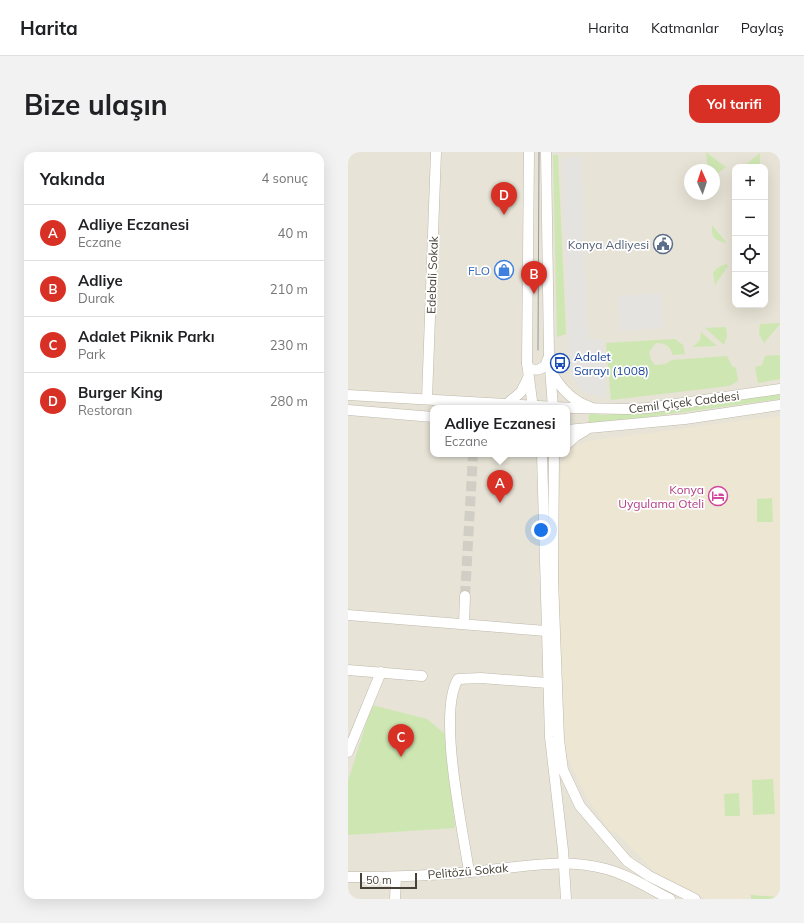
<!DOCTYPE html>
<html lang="tr">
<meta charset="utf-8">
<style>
:root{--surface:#fff;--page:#f2f2f2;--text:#202124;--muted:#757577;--line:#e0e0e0;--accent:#d93025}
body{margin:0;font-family:Mulish,sans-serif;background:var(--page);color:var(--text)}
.controls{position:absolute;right:12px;top:12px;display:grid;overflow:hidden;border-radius:8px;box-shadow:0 4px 16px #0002}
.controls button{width:36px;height:36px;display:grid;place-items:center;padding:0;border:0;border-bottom:1px solid var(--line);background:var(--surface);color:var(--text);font:20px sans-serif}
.compass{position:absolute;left:336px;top:12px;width:36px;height:36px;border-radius:50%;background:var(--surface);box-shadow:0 4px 16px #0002;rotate:357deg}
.scale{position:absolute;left:12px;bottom:10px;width:57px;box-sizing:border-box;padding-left:4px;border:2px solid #474137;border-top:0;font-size:11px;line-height:14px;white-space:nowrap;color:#474137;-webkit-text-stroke:3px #fff;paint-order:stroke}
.you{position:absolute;left:193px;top:378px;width:14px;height:14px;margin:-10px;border:3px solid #fff;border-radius:50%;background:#1a73e8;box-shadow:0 0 0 6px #1a73e833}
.badge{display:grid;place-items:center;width:26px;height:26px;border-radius:50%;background:var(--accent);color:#fff;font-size:13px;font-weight:700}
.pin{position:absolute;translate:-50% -33px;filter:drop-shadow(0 1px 2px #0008)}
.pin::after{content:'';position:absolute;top:21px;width:14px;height:12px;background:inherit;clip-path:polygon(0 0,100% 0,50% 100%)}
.popup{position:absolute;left:82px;top:253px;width:140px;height:52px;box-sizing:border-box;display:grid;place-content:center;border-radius:8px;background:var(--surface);filter:drop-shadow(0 1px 3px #0005);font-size:13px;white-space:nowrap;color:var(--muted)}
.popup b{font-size:15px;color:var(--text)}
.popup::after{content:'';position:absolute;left:50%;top:100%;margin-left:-8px;border:8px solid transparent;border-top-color:var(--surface)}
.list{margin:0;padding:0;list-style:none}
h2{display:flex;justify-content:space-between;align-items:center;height:52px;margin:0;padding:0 16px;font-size:17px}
h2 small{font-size:13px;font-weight:400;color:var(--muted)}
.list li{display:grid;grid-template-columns:26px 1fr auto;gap:12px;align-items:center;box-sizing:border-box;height:56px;padding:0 16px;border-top:1px solid var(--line)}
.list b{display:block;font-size:15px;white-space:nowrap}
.list p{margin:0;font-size:13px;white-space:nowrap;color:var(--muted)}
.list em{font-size:13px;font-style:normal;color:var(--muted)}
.icon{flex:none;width:22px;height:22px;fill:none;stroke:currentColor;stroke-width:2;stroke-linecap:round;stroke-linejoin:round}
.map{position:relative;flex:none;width:432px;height:747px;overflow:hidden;border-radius:12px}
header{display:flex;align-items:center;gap:24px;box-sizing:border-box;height:56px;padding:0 20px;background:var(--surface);border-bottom:1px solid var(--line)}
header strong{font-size:19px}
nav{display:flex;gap:22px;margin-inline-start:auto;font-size:14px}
.intro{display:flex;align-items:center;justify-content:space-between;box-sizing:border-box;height:96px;padding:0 24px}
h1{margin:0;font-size:28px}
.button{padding:10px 18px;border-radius:12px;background:var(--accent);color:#fff;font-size:14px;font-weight:700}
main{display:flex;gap:24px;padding:0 24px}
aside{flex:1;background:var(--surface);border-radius:12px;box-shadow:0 4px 16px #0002}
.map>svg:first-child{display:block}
.residential{fill:#e7e3d6;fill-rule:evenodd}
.education{fill:#ece6d3}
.green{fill:#cee7b2}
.parking{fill:#e5e3e0}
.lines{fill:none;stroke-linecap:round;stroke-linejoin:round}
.minor-tunnel{stroke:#d1cec5;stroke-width:10;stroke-dasharray:10 5;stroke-linecap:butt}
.minor-casing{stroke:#bfb9ab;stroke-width:11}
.minor{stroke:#fff;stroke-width:10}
.tram{stroke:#979797;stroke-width:1}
.labels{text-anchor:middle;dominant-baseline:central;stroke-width:3.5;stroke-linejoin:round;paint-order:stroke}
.service-label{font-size:12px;fill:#4e5e75;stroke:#fff;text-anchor:end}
.shop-label{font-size:12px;fill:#366cbe;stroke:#fff;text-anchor:end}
.street-label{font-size:12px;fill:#474137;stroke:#fff}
.transit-label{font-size:12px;fill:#164399;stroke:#fff;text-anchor:start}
.hotel-label{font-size:12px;fill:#b23c85;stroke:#fff;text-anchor:end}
</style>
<header>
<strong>Harita</strong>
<nav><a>Harita</a><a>Katmanlar</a><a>Paylaş</a></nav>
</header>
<div class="intro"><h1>Bize ulaşın</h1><a class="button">Yol tarifi</a></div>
<main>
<aside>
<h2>Yakında<small>4 sonuç</small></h2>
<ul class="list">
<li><span class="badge">A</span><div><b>Adliye Eczanesi</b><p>Eczane</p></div><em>40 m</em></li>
<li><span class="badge">B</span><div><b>Adliye</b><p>Durak</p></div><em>210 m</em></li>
<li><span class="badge">C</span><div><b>Adalet Piknik Parkı</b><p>Park</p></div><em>230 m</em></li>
<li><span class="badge">D</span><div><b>Burger King</b><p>Restoran</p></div><em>280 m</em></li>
</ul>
</aside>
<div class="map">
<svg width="432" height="747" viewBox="0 0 432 747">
<rect width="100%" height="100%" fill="#f4f1e8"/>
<path class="residential" d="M0,0H432V747H0ZM387,15H417V153H387ZM342,18H366V42H342ZM85,256H219V302H85Z"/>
<path class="education" d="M432,264V747H358L309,722L270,682L261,678L238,644L218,603L207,403L214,309L224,296L239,289Z"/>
<g class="green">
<path d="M358,0L378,15L366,24V18H360Z"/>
<path d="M412,1V15L396,14Z"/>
<path d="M205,3H210L218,182L209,185Z"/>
<path d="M364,73L378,90L377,91C366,88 363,85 364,73Z"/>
<path d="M378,112L380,114L367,133L365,121L369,116Z"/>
<path d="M432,171V172L416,191L411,182L412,172Z"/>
<path d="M378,175L379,184L376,193L357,176Z"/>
<path d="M353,180L369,194L345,195L352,188Z"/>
<path d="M327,187L335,193L337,202L325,203C322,194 318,191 308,191L301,200L303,208L307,213L317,212L324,208L379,204L384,214L388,216L390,229L381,234L263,248L258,191Z"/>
<path d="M432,203V227L410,231L407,215L414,213L417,204Z"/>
<path d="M432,242V247L240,273L241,261L256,263L285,261Z"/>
<path d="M424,346L425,370H409V347Z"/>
<path d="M24,553L79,567L97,582L107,676L0,683V629Z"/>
<path d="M425,627L427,662L405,663L404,628Z"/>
<path d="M391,641L392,664H377L376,642Z"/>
<path d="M403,743L431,745V747H403Z"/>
</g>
<g class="parking">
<path d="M234,4L239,178L242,187L255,188L258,246L234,240L221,219L214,6Z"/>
<path d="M313,141L315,176L272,179L270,144Z"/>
</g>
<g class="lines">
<path class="minor-tunnel" d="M117,444L125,302"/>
<g class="minor-casing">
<g id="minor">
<path d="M181,0L179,211L185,256"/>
<path d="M198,0L201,202L205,256"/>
<path d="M179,211L181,216C188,219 191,218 197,214L201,204"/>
<path d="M204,221C213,237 224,249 242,255"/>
<path d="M0,243L225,256L278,257L300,256L432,237"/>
<path d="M79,247L88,0"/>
<path d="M160,251L173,240L180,226"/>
<path d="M0,258L85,265"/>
<path d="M219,278L337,267L432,253"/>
<path d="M219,292L228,284L238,278"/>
<path d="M194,302L202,585L215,698L218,747"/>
<path d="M206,302L205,427L211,588L215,618L232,654L279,709L301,724L347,747"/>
<path d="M0,463L198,479"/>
<path d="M116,472L117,444"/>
<path d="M0,518L74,524"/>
<path d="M0,600L33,520"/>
<path d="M121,720C115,678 89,561 110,527L133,526L200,531"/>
<path d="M0,725C41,725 81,724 122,720C167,716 214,705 258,717C281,723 302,737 322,747"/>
<path d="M47,747L48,725"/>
</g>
</g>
<use href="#minor" class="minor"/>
<path class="tram" d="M190,198L191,0"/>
</g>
<defs>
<g id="civic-ring" transform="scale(1)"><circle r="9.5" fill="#fff" stroke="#5c6f8a" stroke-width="1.5"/><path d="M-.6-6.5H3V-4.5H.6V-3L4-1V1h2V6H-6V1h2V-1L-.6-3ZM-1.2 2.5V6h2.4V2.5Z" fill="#5c6f8a"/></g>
<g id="shop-ring" transform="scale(1)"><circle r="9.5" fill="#fff" stroke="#3f7fe0" stroke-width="1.5"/><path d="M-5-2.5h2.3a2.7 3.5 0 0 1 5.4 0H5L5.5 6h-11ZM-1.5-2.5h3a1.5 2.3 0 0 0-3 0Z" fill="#3f7fe0"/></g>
<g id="bus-ring" transform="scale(1)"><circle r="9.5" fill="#fff" stroke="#1a4fb4" stroke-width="1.5"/><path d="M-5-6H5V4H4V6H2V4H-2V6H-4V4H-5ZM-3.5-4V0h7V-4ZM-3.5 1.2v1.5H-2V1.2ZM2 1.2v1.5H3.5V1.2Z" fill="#1a4fb4"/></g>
<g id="hotel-ring" transform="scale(1)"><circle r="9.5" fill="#fff" stroke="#d1479c" stroke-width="1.5"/><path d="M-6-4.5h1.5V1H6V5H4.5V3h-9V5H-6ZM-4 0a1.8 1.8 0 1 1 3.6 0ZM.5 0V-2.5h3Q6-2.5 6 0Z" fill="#d1479c"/></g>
</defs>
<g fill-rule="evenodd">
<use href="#civic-ring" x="315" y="92"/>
<use href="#shop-ring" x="156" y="118"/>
<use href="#bus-ring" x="212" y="211"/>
<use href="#hotel-ring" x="370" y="344"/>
</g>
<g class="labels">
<g class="service-label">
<text x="301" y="92">Konya Adliyesi</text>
</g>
<g class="shop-label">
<text x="142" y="118">FLO</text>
</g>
<g class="street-label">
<text transform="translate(84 123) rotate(-88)">Edebali Sokak</text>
<text transform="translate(336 250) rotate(-7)">Cemil Çiçek Caddesi</text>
<text transform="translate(120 719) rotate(-5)">Pelitözü Sokak</text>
</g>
<g class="transit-label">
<text x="226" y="204">Adalet<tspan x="226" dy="14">Sarayı (1008)</tspan></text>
</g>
<g class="hotel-label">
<text x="356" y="337">Konya<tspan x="356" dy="14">Uygulama Oteli</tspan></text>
</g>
</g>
</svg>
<div class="controls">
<button>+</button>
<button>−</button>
<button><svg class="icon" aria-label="locate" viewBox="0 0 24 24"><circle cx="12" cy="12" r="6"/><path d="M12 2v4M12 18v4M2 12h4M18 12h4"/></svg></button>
<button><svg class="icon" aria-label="layers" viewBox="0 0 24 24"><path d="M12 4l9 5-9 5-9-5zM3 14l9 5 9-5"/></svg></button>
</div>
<svg class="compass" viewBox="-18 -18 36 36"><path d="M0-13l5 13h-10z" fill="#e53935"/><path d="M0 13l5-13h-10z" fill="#757577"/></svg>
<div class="scale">50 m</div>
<div class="you"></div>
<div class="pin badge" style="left:152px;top:351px">A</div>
<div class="popup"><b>Adliye Eczanesi</b>Eczane</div>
<div class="pin badge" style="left:186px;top:142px">B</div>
<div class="pin badge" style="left:53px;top:605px">C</div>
<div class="pin badge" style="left:156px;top:63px">D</div>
</div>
</main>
